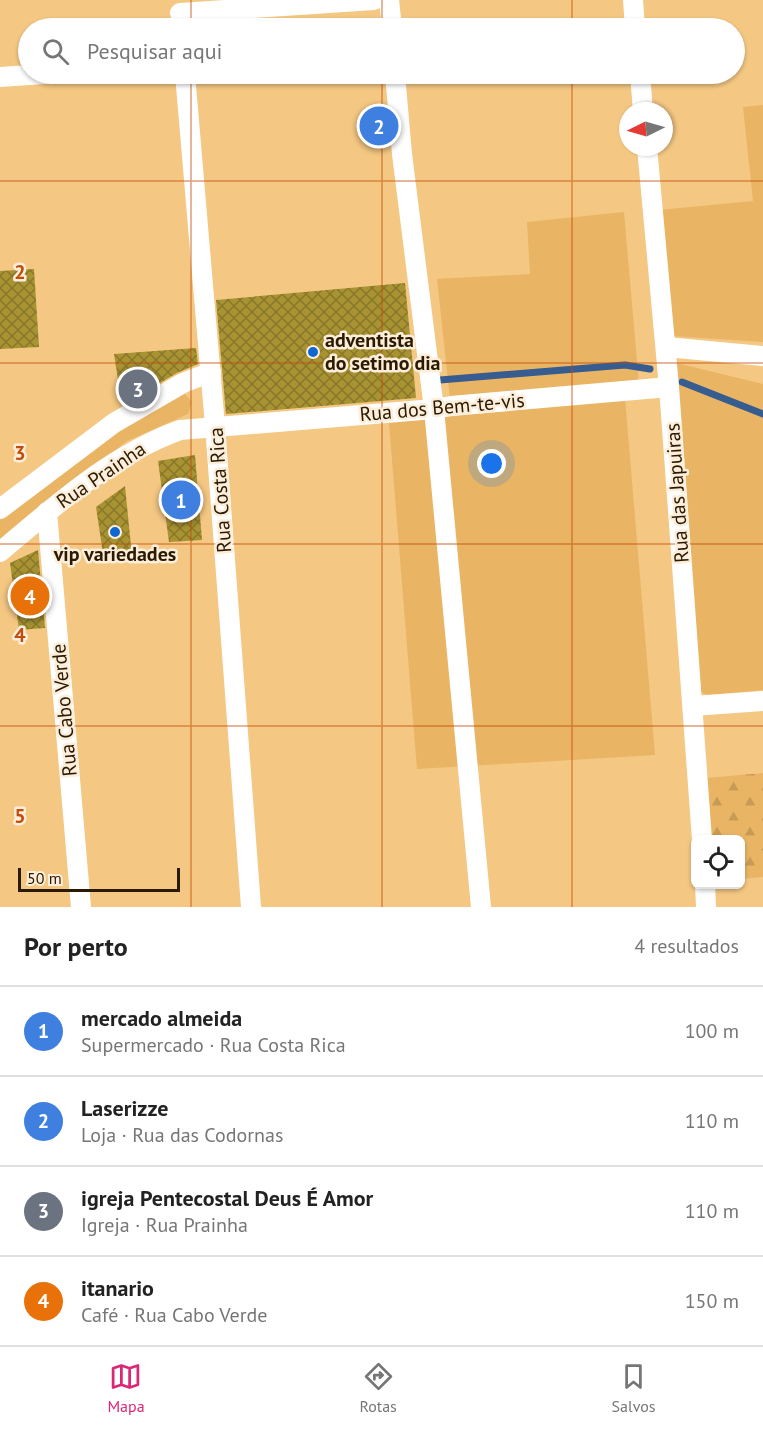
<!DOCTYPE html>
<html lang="pt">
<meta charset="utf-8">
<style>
:root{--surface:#fff;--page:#f2f2f2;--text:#222;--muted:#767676;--line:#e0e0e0;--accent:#db2777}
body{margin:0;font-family:"PT Sans",sans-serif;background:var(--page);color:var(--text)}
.controls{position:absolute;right:18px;bottom:18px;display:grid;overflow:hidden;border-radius:9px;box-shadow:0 2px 4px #0004}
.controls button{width:54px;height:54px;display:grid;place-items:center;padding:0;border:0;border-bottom:2px solid var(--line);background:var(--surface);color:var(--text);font:30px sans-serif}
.compass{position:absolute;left:619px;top:102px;width:54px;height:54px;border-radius:50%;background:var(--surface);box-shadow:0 2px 4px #0004;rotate:265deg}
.scale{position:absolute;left:18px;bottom:15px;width:162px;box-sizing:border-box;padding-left:6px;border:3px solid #2b1a00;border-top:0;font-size:16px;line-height:21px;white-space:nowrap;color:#2b1a00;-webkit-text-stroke:4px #fceeda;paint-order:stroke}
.you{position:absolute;left:492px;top:464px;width:21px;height:21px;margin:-15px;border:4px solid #fff;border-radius:50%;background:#1a73e8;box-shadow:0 0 0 9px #1a73e833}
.badge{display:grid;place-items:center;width:39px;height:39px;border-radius:50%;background:var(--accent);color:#fff;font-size:20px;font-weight:700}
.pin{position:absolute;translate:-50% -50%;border:3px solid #fff;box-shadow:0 2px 6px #0006}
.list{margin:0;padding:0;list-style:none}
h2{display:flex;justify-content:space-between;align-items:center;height:78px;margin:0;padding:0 24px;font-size:26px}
h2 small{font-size:20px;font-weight:400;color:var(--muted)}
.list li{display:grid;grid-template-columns:39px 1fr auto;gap:18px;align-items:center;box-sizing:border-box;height:90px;padding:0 24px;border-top:2px solid var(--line)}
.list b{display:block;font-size:22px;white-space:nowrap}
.list p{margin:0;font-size:20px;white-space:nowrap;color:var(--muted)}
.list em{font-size:20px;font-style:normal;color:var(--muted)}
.icon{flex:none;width:33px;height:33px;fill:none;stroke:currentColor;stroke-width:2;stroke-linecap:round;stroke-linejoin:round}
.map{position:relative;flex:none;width:763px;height:907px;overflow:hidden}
.search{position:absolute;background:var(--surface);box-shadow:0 2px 4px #0004;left:18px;right:18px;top:18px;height:66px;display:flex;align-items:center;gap:15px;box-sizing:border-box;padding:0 21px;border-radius:33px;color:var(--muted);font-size:22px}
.sheet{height:438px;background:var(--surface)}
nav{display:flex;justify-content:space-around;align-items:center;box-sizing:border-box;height:84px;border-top:2px solid var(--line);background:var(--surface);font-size:16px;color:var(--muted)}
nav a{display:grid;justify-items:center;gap:3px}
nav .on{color:var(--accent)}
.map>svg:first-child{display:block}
.green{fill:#e9b564}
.forest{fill:url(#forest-firs)}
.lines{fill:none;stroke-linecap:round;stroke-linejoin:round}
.stream{stroke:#365c90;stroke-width:7}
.building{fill:url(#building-cross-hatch)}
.minor{stroke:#fff;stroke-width:20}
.grid{fill:none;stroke:#c24c0a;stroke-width:1.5;stroke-opacity:0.55}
.poi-dot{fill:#0f68d1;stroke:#fceeda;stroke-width:2}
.labels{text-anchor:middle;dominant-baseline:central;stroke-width:5;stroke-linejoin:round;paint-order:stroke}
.poi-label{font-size:20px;font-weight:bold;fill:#2b1a00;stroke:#fceeda;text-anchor:start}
.street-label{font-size:20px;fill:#2b1a00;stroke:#fceeda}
.grid-label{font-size:20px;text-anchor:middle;font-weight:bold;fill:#c24c0a;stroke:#fceeda;stroke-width:5;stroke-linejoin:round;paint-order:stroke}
</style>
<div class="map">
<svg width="763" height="907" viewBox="0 0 763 907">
<defs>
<pattern id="forest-firs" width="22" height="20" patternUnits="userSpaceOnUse" patternTransform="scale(1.5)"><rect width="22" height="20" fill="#e9b564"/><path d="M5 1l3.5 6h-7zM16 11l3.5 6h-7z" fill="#c89b55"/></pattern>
<pattern id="building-cross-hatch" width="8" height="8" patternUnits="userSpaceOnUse" patternTransform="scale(1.5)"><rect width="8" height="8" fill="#a89333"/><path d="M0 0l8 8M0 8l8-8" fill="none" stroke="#897729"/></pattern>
</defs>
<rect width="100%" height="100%" fill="#f4c783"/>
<g class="green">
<path d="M763,105V342L672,336L659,210L753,201L743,107Z"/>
<path d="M624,212L639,384L450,399L437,279L530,274L527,222Z"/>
<path d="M672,362L763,384V690L708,695L700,692Z"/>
<path d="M185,394L192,402L188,414L127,441L0,541V520L84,453L175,395Z"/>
<path d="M625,398L655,755L417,769L389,423Z"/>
</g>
<path class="forest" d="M763,773V877L741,879L740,840L711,839L706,778Z"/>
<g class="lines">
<g class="stream">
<path d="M440,380L625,365L650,369"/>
<path d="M682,382L763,414"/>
</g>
</g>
<g class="building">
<path d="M34,269L39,347L0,349V271Z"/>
<path d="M405,283L416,398L226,414L216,300Z"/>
<path d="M196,348L198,364L177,373L122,405L114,354Z"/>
<path d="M195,455L202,540L169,542L158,461Z"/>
<path d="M125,486L132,556L104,560L96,507Z"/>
<path d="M38,550L45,628L19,630L10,563Z"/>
</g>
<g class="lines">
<g class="minor">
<path d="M389,0L392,28"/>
<path d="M633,0L635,28"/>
<path d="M180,13L374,0"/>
<path d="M185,74L215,426L251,907"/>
<path d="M395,74L402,154L434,409L481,907"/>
<path d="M640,74L643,111"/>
<path d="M0,77L44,74"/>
<path d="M647,147L669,387L702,840"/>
<path d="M666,347L763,356"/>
<path d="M0,509L114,423L183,383L211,372"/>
<path d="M47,512L81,907"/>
<path d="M0,552C56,505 111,455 180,430L434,409L451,406L669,387"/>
<path d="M693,706L763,701"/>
<path d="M705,884L706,907"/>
</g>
</g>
<path class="grid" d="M191,0V28M382,0V28M572,0V28M191,74V907M382,74V907M572,74V907M0,181H763M0,363H763M0,544H763M0,726H763"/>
<g class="poi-dot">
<circle cx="313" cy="352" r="6"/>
<circle cx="115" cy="532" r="6"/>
</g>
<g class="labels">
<g class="poi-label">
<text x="325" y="340">adventista<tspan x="325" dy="23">do setimo dia</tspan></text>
<text x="115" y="554" text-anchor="middle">vip variedades</text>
</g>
<g class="street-label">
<text transform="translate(442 407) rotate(-5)">Rua dos Bem-te-vis</text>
<text transform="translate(101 475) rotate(-34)">Rua Prainha</text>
<text transform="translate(220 490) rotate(-94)">Rua Costa Rica</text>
<text transform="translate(677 493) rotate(-94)">Rua das Japuiras</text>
<text transform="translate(64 710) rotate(-95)">Rua Cabo Verde</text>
</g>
</g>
<g class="grid-label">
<text x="20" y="279">2</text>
<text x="20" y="460">3</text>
<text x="20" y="642">4</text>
<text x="20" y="823">5</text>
</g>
</svg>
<div class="controls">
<button><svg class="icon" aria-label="locate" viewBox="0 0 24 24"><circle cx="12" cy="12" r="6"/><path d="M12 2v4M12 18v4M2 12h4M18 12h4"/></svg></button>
</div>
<svg class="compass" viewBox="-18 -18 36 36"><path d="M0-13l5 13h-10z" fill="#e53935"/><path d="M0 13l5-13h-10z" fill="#767676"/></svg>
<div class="scale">50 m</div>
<div class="you"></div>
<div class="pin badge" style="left:181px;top:500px;background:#3f7fe0">1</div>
<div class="pin badge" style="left:379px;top:126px;background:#3f7fe0">2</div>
<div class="pin badge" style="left:138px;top:389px;background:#6b7280">3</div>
<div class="pin badge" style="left:30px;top:596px;background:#e8710a">4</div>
<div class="search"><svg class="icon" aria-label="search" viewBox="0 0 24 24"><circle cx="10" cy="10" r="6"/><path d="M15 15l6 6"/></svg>Pesquisar aqui</div>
</div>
<section class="sheet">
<h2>Por perto<small>4 resultados</small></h2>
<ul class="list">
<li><span class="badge" style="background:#3f7fe0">1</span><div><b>mercado almeida</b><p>Supermercado · Rua Costa Rica</p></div><em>100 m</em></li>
<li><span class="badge" style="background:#3f7fe0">2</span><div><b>Laserizze</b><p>Loja · Rua das Codornas</p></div><em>110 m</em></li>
<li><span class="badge" style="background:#6b7280">3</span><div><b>igreja Pentecostal Deus É Amor</b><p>Igreja · Rua Prainha</p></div><em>110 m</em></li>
<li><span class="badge" style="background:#e8710a">4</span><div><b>itanario</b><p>Café · Rua Cabo Verde</p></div><em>150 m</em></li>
</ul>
</section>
<nav>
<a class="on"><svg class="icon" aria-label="map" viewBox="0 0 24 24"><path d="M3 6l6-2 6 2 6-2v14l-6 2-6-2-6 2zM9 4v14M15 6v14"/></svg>Mapa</a>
<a><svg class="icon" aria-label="directions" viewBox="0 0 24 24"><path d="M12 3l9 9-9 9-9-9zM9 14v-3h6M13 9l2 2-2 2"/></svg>Rotas</a>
<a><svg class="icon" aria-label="saved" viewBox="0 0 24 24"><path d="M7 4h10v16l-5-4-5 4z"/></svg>Salvos</a>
</nav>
